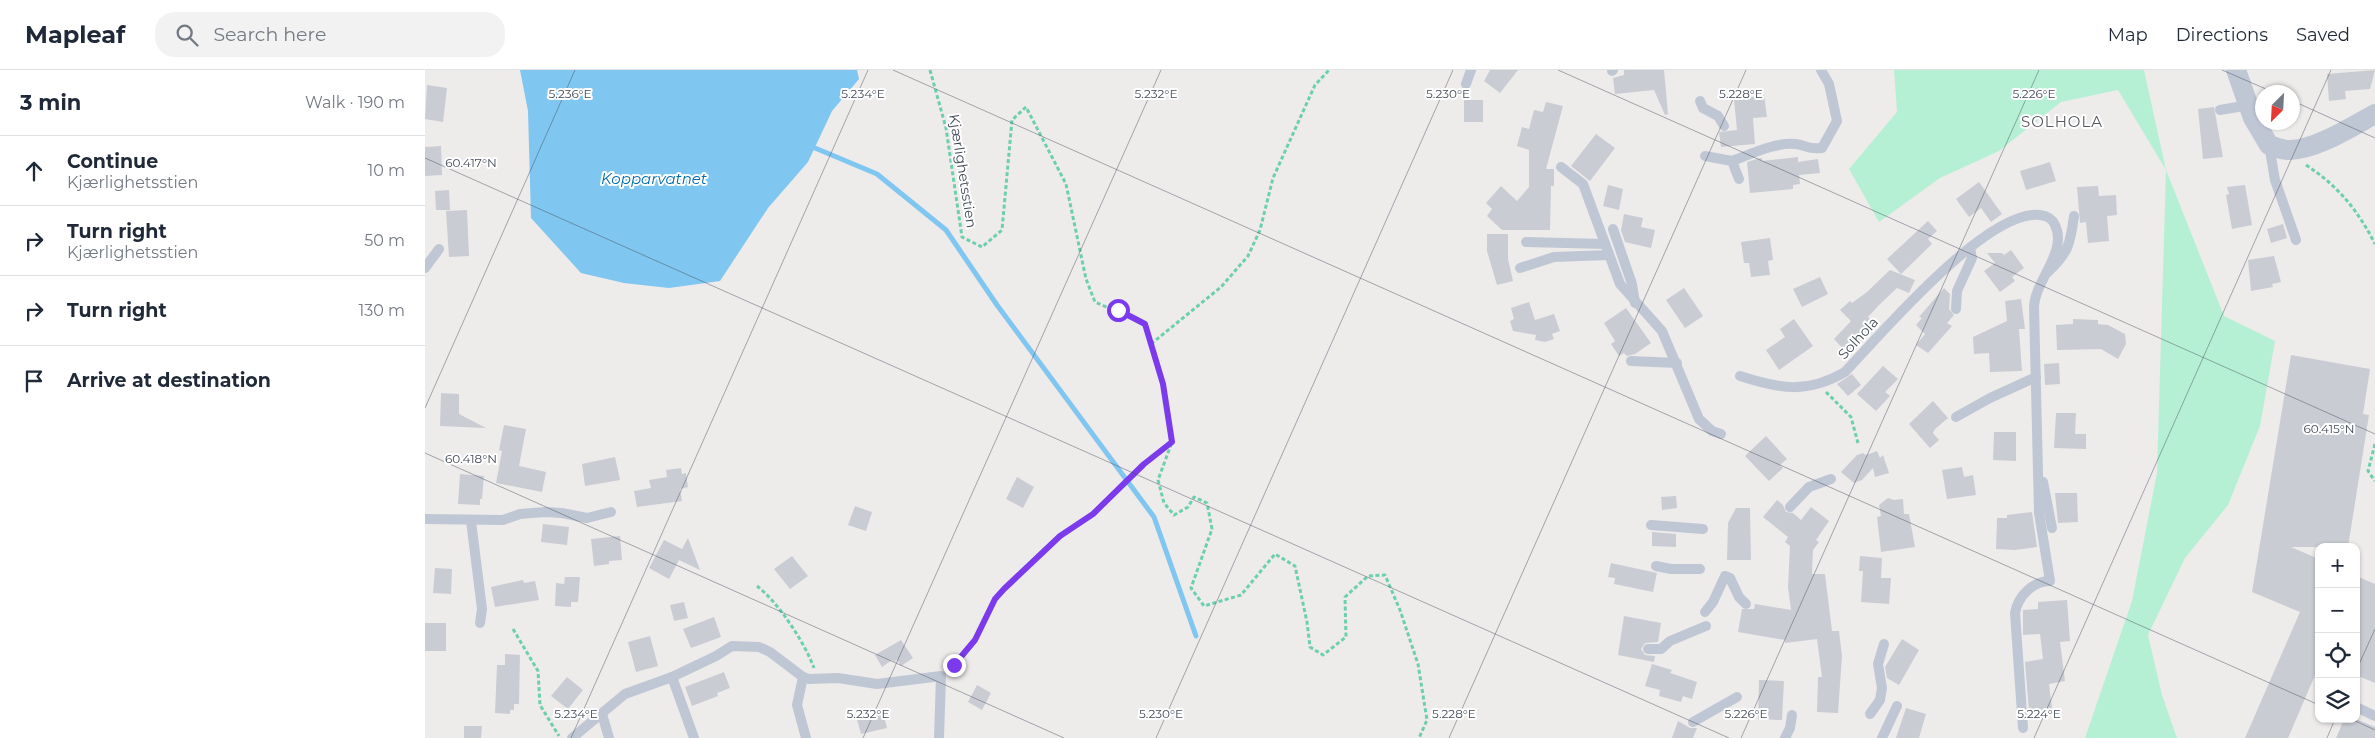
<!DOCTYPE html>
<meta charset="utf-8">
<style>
:root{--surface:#fff;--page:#f2f2f3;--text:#1f2937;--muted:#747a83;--line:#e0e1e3}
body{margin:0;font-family:Montserrat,sans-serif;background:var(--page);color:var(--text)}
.controls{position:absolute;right:15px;bottom:15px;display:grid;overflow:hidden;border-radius:10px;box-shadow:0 1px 4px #0004}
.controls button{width:45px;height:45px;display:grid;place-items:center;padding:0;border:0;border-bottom:1px solid var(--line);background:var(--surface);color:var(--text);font:25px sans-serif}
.compass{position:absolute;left:1830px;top:15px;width:45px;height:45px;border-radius:50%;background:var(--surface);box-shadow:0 1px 4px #0004;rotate:204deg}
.stop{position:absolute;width:15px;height:15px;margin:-11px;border:4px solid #7c3aed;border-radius:50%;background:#fff}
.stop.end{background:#7c3aed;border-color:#fff;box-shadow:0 1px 5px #0008}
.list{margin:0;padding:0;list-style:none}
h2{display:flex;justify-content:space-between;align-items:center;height:65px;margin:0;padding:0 20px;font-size:21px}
h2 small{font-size:16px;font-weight:400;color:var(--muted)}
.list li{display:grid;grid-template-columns:32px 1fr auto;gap:15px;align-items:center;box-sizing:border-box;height:70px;padding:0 20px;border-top:1px solid var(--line)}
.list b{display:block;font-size:19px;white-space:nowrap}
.list p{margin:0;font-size:16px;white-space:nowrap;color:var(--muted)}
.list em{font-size:16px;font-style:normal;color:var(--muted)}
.icon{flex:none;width:28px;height:28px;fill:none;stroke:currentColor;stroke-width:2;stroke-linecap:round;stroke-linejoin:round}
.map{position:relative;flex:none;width:1950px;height:668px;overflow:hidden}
header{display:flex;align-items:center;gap:30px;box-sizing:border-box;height:70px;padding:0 25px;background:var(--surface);border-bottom:1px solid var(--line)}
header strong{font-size:24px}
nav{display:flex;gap:28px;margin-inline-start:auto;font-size:18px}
.search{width:350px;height:45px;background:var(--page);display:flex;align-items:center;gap:12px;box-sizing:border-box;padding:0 18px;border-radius:20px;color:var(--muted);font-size:19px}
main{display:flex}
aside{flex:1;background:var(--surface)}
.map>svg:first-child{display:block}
.green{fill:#b5f0d5}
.water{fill:#7fc6f0}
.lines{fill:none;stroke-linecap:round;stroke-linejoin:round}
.stream{stroke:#7fc6f0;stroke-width:5}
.building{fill:#caccd4}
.path{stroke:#6ccfaf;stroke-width:3;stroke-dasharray:4 2.5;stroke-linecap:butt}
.service{stroke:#c0c7d4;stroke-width:10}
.minor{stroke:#c0c7d4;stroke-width:20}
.route{stroke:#7c3aed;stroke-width:6}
.ticks{fill:none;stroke:#434b59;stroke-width:1;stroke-opacity:0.45}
.labels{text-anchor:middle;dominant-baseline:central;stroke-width:4;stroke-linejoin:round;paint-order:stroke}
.street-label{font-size:14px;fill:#434b59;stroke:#fff}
.neighbourhood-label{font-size:15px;letter-spacing:1px;fill:#575a60;stroke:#fff}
.water-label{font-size:15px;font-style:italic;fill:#056caa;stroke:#fff}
.ticks-label{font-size:12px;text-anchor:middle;fill:#434b59;stroke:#fff;stroke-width:4;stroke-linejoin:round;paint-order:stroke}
</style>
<header>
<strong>Mapleaf</strong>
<div class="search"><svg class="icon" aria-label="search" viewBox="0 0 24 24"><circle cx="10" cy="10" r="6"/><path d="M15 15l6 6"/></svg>Search here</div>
<nav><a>Map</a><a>Directions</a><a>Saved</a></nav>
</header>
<main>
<aside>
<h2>3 min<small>Walk · 190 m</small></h2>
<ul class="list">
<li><svg class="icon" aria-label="ahead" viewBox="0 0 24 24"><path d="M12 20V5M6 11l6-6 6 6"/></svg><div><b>Continue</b><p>Kjærlighetsstien</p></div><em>10 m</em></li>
<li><svg class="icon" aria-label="right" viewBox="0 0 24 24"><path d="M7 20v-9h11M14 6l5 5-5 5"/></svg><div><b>Turn right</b><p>Kjærlighetsstien</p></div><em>50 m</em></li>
<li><svg class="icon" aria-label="right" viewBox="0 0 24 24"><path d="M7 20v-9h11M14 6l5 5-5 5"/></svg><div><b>Turn right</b></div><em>130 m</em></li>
<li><svg class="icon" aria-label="arrive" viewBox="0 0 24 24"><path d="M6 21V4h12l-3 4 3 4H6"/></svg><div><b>Arrive at destination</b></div></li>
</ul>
</aside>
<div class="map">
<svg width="1950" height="668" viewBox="0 0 1950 668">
<rect width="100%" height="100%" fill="#eeebeb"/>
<path class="green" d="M1469,0H1719L1741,100L1799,246L1850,271L1835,356L1803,435L1760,488L1723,565L1737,625L1752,668H1660L1707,531L1732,403L1741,100L1693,20L1636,32L1574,81L1515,108L1454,152L1424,99L1472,42Z"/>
<path class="water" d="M95,0H432L434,9L407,41L383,92L343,138L295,211L244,218L199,213L156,203L106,148L103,41Z"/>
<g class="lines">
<path class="stream" d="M390,78L452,104L521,160L572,235L729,447L771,566"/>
</g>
<g class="building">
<path d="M1065,0H1093L1075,23L1059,11Z"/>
<path d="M1199,0H1239L1243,44L1240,45L1229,20L1190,24L1188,8L1199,5Z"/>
<path d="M1950,0L1945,19L1920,21L1921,29L1904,31L1902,4Z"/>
<path d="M2,15L22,18L18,52L0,49Z"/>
<path d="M1339,25L1342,47L1328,48L1330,74L1296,77L1294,62L1312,60L1309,30Z"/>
<rect x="1039" y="30" width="19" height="22"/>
<path d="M1121,32L1138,36L1121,99H1129V116H1126L1125,160H1077L1062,146L1067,139L1061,133L1076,116L1092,131L1104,117V80L1092,76L1097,57L1104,59L1109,40L1118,42Z"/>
<path d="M1789,37L1798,87L1778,89L1773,39Z"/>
<path d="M1171,64L1190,78L1165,111L1146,96Z"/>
<path d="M16,76L17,105L0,106V77Z"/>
<path d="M1373,87V92L1393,89L1395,103L1374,105L1375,114L1368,115V119L1325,123L1322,92L1332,89L1337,88V91Z"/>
<path d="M1625,92L1631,111L1601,120L1595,101Z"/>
<path d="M1554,112L1577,144L1566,152L1556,138L1544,147L1531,129Z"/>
<path d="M1183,115L1198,119L1194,140L1178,136Z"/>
<path d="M1820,115L1827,155L1807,159L1801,125L1804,124L1802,117Z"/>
<path d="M1673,116L1674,126L1691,125L1692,145L1682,146L1684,171L1663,173L1661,152L1655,153L1652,117Z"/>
<path d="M24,120L25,140H11L10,121Z"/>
<path d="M42,140L44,186L24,187L21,141Z"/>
<path d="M1199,144L1218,148L1216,157L1230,160L1226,178L1200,172L1196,160Z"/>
<path d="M1503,151L1512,161L1503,169L1507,174L1476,204L1462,189Z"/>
<path d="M1858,154L1862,168L1846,173L1842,159Z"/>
<path d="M1062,164H1083V189L1088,211L1072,215L1062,181Z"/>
<path d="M1345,168L1348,190L1343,191L1345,205L1326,207L1324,193H1319L1316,172Z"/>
<path d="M1586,180L1599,198L1587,207L1590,211L1575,222L1559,201L1570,193L1562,183H1577L1579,185Z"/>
<path d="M1849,186L1856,212L1847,214L1848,217L1826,221L1823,190Z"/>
<path d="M1465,200L1490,210L1484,223L1472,218L1454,235L1443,247L1445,249L1439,255L1448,262L1423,284L1409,269L1426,251L1415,240L1425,231L1427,233L1442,222Z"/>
<path d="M1395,207L1403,224L1377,237L1368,219Z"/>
<path d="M1259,218L1278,246L1260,258L1241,230Z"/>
<path d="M1519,218L1525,224L1524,239L1529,245L1522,253L1527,256L1503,283L1491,275L1500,264L1491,255L1497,248L1494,247Z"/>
<path d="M1596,229L1600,259H1594L1597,301L1565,302L1564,283L1549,284L1548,267L1582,251L1580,231Z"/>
<path d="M1104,232L1110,250L1129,244L1135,261L1127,264L1129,269L1120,272L1110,270L1111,265L1088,261L1085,251L1089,249L1086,238Z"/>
<path d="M1201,238L1226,273L1210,284L1202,286L1199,283L1194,286L1186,274L1190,271L1179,253Z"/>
<path d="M1369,249L1388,276L1354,300L1341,280L1360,267L1355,259Z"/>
<path d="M1648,249L1673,250V254L1683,255L1700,264L1701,274L1693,289L1676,279L1632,280L1631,255L1648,254Z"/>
<path d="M1866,285L1945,299L1938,344L1944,345L1923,477H1866L1894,489V596L1863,668H1820L1875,542L1827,522Z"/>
<path d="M1634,293L1635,314L1620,315L1619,294Z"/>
<path d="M1458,296L1473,309L1460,322L1465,326L1451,341L1432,324Z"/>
<path d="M1427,304L1436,315L1423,326L1412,314Z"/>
<path d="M16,323L34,324V344L61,358L15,356Z"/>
<path d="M1508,331L1523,348L1510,359L1508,363L1514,370L1505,378L1484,354Z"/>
<path d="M1631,343H1651L1650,364H1661V379L1629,378Z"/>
<path d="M79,355L101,359L94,396L121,402L117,422L71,413L77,381L74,380Z"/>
<path d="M1569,362H1591V391L1568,390Z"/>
<path d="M1341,366L1362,389L1355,395L1358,398L1344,411L1320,386Z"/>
<path d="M1452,381L1455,388L1458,385L1464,403L1450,407L1448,398L1437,410L1429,413L1416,402L1432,385L1438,383L1441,385Z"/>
<path d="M190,387L195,410L160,416L157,394Z"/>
<path d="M1537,397L1539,407L1548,405L1551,425L1522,429L1517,400Z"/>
<path d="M256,398L257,404L261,403L263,417L255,419L257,431L212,437L209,421L226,418L224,410L242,407L241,400Z"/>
<path d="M35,404L59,406L57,429H55V435L33,434Z"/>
<path d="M592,407L609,417L598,438L581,429Z"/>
<path d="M1630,423H1652L1653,452L1633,453Z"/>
<path d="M1251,426L1252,438L1237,440L1236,427Z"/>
<path d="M1463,428L1469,430L1478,429L1479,444H1484L1490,477L1456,482L1452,447L1456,446L1454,435Z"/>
<path d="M1352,430L1358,435L1361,442L1368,443L1376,450L1386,437L1404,451L1391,470L1394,472L1388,480L1387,504H1400L1407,561H1414L1417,586L1413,643L1392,642L1393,607H1397L1392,569L1360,573V570L1313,562L1317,539H1329L1330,534L1366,540L1363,517L1365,476L1360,472L1363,467L1338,447Z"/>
<path d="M430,436L447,442L441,461L423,455Z"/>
<path d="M1311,438H1325L1326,490H1302L1303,453Z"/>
<path d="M1607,442L1612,477L1590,480L1571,479L1572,448H1582V445Z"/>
<path d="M118,454L144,457L142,475L116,472Z"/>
<path d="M1227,462L1251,464V477L1227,476Z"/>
<path d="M195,466L197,490L184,491V494L169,496L166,469Z"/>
<path d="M263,468L275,500L254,490L244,509L224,498L239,470L257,479Z"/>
<path d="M367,486L383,506L365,519L349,499Z"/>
<path d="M1435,486L1457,488L1456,508H1466L1464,534L1436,532L1438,501H1434Z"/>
<path d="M1186,493L1232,503L1228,522L1189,514L1190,508L1183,507Z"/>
<path d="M10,498L27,499L26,524L8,523Z"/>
<path d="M1931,506L1950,514V613L1931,605Z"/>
<path d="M140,507H155L153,532H146V537L130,536L131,513L139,514Z"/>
<path d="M98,510L99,513L110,511L114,530L70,537L66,517Z"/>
<path d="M1642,530L1645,571L1635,572L1640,611L1624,614L1627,638L1604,641L1600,592L1618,589L1615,564L1598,565V540L1613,539V532Z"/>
<path d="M259,532L263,548L249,551L245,535Z"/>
<path d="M1199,546L1236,553L1233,572L1220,573L1216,579L1220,585L1230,586L1229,592L1193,585Z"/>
<path d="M289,547L296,567L266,578L258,559Z"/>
<rect x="0" y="553" width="21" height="28"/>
<path d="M225,566L233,596L211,602L203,572Z"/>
<path d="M1477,569L1494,580L1474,615L1462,608L1460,597Z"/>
<path d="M476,570L488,588L476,596L472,590L469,592L467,590L457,597L450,585Z"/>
<path d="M80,584L95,585L94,634H89V640H85V644L70,643L72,595H80Z"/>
<path d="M1227,594L1247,600L1245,603L1272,612L1267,629L1258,626L1256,632L1234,626L1235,620L1220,616Z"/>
<path d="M299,602L305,618L292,623L293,626L267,636L260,617Z"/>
<path d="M142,607L158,620L143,639L126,626Z"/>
<path d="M1334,610L1359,611L1357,650L1333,649Z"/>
<path d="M552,615L566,623L557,640L543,632Z"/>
<path d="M1481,638L1501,644L1494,668H1471Z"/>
<path d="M457,639L462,658L436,664L431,646Z"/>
<path d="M1923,649H1931L1950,657V668H1911L1918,652Z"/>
<path d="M1253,651L1265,658H1272L1268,668H1247Z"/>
<path d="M39,656H57L56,668H39Z"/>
</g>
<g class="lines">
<g class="path">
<path d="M505,0L521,58L537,167L557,177L577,160L587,50L601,37L641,114L661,209L670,232L720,254L738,314L747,372L733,410L739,433L749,445L763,437L769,427L782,433L787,459L766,518L779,536L816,525L850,484L870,496L882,552L885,577L898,585L921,567L920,527L943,506L960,505L975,540L993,594L1002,650L994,668"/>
<path d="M1881,95C1912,115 1933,140 1950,174"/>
<path d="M726,274L796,217L823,186L835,160L848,108L890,15L904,0"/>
<path d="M1401,322L1426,347L1433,373"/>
<path d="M1950,374L1943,401L1950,411"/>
<path d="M332,516C353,532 380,573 389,598"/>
<path d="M88,559L113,601L115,635L134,666"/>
<path d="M524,599L538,587L550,570L569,529L579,519L635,465L667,444L719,394L746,373"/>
</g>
<g class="service">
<path d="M1187,1L1188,0"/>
<path d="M1041,14L1046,0"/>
<path d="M1275,31L1278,38L1293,46L1299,56"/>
<path d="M1795,40L1824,35"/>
<path d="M1844,75L1850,110L1871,170"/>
<path d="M1280,86L1307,91L1314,109"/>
<path d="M1307,91C1326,84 1350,72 1371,74C1382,75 1382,80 1397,78L1412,51L1404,14L1396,0"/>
<path d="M1136,97L1158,114L1195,214L1237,261L1274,349L1287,361L1296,364"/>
<path d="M1188,159L1207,214L1210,233"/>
<path d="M1101,172L1180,174"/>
<path d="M0,198L14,179"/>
<path d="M1095,198L1129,187L1184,185"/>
<path d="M1622,203C1644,182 1645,175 1649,146"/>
<path d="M1531,239L1532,221L1547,188L1545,178"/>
<path d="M1206,291L1252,293"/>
<path d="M1315,306C1355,319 1382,324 1420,302C1456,264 1562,139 1615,145C1622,146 1627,148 1630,155C1643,182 1610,210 1609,237L1614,443L1625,511C1608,511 1593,526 1590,543L1598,658"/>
<path d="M1531,347L1565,328L1611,307"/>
<path d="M1618,412L1627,458"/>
<path d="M1365,437L1384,417L1406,409"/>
<path d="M0,449L78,450L95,444L120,442L137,443L162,448L186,442"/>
<path d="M46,451L57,539L55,553"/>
<path d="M1226,455L1278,459"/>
<path d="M1231,496L1246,499H1275"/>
<path d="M1280,542L1288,532L1300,506L1305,508L1314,527L1321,534"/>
<path d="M1223,579H1236L1245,571L1281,556"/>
<path d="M247,607L269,668"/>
<path d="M378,607L372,635L381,668"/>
<path d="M1931,637L1950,646"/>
<path d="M177,644L184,668"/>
<path d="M1445,644L1455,630L1457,618L1453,594L1459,574"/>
<path d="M1268,652L1312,627"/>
<path d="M147,668L200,624L247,607L291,586L307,576L334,577L345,582L378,607L384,609L413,608L452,614L516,606L514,668"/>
<path d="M1360,668L1365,658L1367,645"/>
<path d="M1457,668L1472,636"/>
</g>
<path class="minor" d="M1811,0L1828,48L1844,75C1850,77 1857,80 1863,80C1889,81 1928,56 1950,44"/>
</g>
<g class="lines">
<path class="route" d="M529,595L550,570L570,529L579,519L635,466L668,444L719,394L747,372L738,314L720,254L693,240"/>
</g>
<path class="ticks" d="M468,0L1894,635M1133,0L1950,364M1797,0L1848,22M1868,31L1950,68M0,88L1304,668M0,338L150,0M0,383L639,668M1931,601L1950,559M1926,649L1950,660M146,668L443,0M438,668L736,0M731,668L1028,0M1024,668L1321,0M1316,668L1614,0M1609,668L1906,0M1902,668L1910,649"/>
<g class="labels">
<g class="street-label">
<text transform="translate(538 101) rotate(81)">Kjærlighetsstien</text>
<text transform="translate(1433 268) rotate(-47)">Solhola</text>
</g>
<g class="neighbourhood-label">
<text x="1637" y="51">SOLHOLA</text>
</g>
<g class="water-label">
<text x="229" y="108">Kopparvatnet</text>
</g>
</g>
<g class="ticks-label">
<text x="145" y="28">5.236°E</text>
<text x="438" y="28">5.234°E</text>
<text x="731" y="28">5.232°E</text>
<text x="1023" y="28">5.230°E</text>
<text x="1609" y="28">5.226°E</text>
<text x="1316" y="28">5.228°E</text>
<text x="46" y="97">60.417°N</text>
<text x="1904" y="363">60.415°N</text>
<text x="46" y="393">60.418°N</text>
<text x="151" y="648">5.234°E</text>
<text x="443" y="648">5.232°E</text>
<text x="736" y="648">5.230°E</text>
<text x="1029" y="648">5.228°E</text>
<text x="1321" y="648">5.226°E</text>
<text x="1614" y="648">5.224°E</text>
</g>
</svg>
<div class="controls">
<button>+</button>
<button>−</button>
<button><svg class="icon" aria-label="locate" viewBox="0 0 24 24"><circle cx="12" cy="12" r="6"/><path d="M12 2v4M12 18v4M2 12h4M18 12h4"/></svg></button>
<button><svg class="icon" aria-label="layers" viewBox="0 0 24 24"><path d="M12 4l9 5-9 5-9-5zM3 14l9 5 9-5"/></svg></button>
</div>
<svg class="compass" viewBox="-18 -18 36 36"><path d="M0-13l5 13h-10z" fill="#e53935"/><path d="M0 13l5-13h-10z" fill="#747a83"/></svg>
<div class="stop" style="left:693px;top:240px"></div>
<div class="stop end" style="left:529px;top:595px"></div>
</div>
</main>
